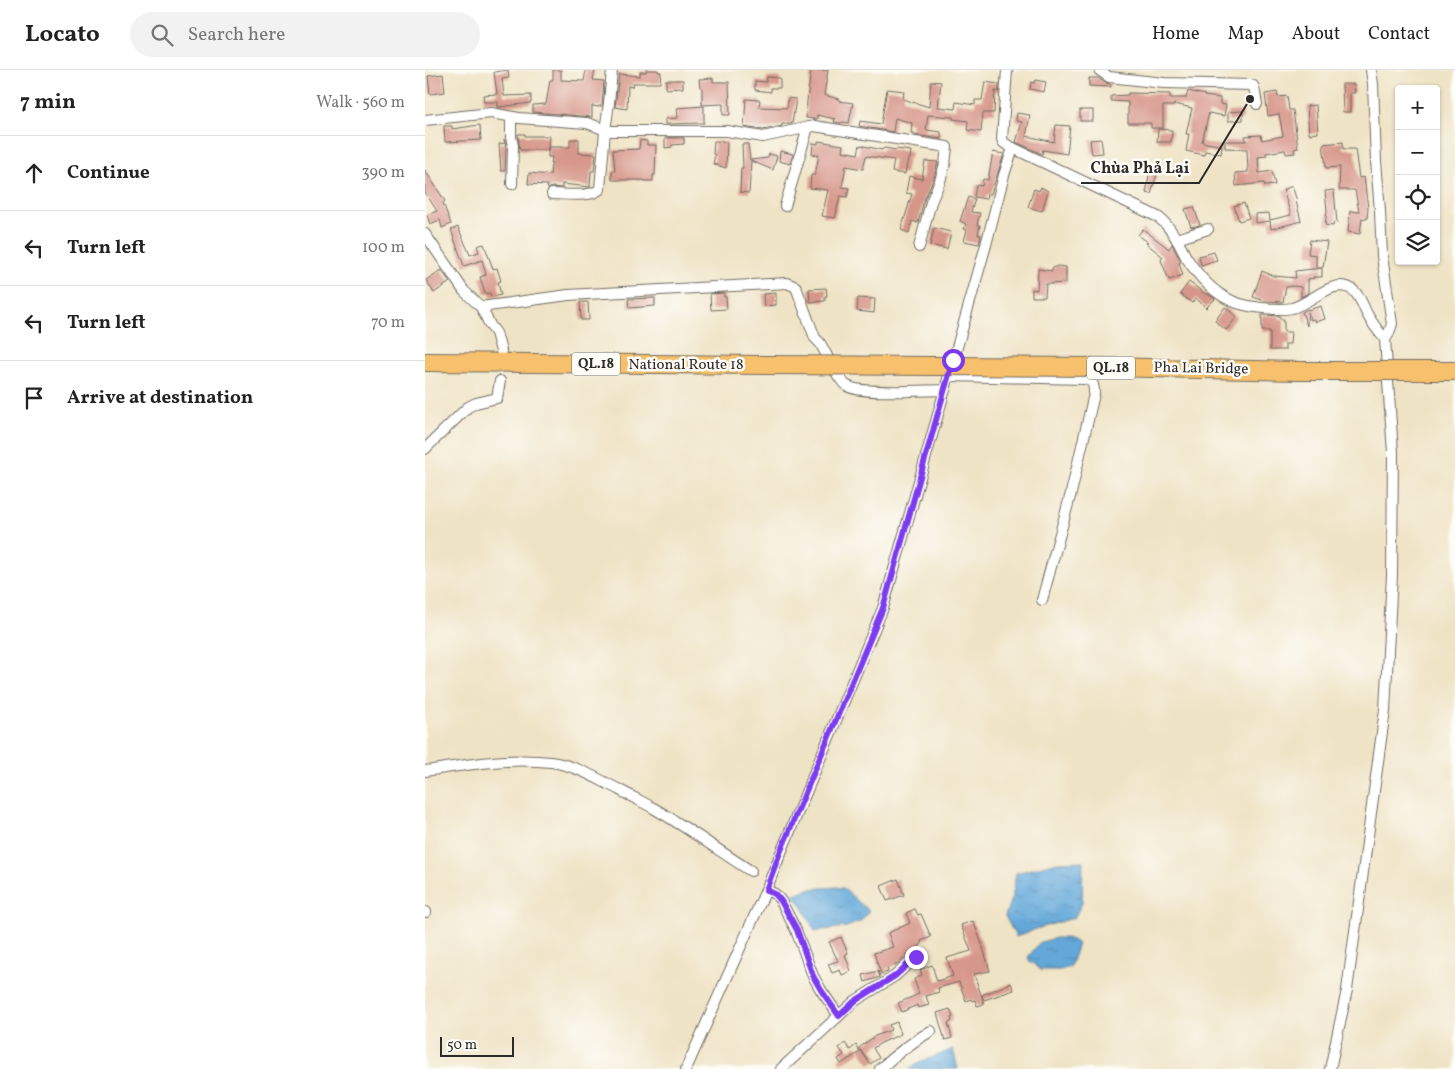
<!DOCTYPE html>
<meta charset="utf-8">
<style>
:root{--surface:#fff;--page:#f2f2f2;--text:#222;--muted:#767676;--line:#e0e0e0}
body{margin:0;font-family:Vollkorn,serif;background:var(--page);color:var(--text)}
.controls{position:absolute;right:15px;top:15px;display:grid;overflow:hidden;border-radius:5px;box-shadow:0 1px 4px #0004}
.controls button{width:45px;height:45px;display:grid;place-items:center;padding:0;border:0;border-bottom:1px solid var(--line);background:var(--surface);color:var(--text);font:25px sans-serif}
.scale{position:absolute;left:15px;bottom:12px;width:74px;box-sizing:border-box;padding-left:5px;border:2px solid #2b2b2b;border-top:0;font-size:14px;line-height:18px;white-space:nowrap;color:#2b2b2b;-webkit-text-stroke:4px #fdfcf7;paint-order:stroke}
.stop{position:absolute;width:15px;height:15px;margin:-11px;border:4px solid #7c3aed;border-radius:50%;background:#fff}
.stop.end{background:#7c3aed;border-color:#fff;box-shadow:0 1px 5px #0008}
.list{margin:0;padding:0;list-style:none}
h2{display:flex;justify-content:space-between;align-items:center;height:65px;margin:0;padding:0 20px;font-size:21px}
h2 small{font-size:16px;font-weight:400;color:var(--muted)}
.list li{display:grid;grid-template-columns:32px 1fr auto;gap:15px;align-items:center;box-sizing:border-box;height:75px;padding:0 20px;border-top:1px solid var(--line)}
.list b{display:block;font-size:19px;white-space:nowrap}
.list em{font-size:16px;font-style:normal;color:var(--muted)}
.icon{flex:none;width:28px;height:28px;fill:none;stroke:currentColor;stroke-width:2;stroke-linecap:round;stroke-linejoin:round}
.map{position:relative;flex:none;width:1030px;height:999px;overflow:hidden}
header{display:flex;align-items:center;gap:30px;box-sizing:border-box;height:70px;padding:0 25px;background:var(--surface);border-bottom:1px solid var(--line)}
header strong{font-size:24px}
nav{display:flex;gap:28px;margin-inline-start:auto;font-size:18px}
.search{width:350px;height:45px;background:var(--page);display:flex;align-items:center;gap:12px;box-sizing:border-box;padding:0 18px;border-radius:28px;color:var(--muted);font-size:19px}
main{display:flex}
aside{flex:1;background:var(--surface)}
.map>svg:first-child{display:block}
.water{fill:url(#water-ripples);stroke:#486a82}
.building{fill:#d7968a}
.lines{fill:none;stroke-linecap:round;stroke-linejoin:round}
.minor-casing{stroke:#706b61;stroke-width:12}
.trunk-casing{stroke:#706b61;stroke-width:20}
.minor{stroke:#fff;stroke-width:10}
.trunk{stroke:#f7c06c;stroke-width:18}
.trunk-bridge-casing{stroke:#706b61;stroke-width:20;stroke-linecap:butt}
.trunk-bridge{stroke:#f7c06c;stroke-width:18}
.route{stroke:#7c3aed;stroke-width:6}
.labels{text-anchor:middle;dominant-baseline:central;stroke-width:5;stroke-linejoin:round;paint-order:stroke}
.shield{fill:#fdfcf7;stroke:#6a6a68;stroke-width:1}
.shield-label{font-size:14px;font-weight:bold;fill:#2b2b2b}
.street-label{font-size:15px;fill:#2b2b2b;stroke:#fdfcf7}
.leader{fill:none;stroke:#2b2b2b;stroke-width:2}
.callout-dot{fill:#2b2b2b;stroke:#fdfcf7;stroke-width:2}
.callout-label{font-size:16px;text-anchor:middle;font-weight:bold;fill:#2b2b2b;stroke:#fdfcf7;stroke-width:5;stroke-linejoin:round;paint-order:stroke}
</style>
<header>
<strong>Locato</strong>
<div class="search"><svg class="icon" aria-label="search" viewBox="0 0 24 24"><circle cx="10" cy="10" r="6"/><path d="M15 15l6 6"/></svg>Search here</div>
<nav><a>Home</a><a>Map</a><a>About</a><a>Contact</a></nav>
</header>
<main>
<aside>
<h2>7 min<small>Walk · 560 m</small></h2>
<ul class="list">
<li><svg class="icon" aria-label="ahead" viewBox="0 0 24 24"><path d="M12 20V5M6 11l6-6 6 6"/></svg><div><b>Continue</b></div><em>390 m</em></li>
<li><svg class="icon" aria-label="left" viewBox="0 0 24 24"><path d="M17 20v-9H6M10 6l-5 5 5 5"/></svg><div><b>Turn left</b></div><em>100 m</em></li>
<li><svg class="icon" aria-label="left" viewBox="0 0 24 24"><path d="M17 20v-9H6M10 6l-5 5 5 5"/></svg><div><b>Turn left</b></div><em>70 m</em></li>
<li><svg class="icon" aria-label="arrive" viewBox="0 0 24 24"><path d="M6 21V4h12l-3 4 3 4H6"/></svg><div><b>Arrive at destination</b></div></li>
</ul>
</aside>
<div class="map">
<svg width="1030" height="999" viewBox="0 0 1030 999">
<defs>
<pattern id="water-ripples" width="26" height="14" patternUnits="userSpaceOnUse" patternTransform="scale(1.25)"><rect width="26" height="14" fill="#64a8d9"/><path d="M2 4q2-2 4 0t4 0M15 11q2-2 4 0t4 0" fill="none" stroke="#5389b0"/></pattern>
</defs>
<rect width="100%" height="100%" fill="#fdfcf7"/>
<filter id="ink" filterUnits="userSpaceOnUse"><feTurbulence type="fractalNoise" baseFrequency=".02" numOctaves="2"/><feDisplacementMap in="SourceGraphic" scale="10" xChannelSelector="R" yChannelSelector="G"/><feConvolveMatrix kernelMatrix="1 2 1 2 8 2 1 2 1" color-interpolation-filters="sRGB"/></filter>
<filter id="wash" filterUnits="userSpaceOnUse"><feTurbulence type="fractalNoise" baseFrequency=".0096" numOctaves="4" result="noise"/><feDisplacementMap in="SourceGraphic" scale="20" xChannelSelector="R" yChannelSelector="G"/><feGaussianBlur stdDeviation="1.12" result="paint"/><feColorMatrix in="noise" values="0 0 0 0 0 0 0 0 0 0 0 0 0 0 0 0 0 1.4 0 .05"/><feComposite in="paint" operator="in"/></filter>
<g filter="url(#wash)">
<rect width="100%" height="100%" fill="#efe3c5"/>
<g class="water">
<path d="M658,791L657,833L649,848L614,858L591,867L580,846L588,823L591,803L633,792Z"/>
<path d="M412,817L418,818L444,841L436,851L422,857L390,861L378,838L369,824L384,819Z"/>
<path d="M631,868C640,868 646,867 653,874L645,897L635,900H615L611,895L605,892L603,887L615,872Z"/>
<path d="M528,979L533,999H484L494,993Z"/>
</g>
<g id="blocks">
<g class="building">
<path d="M83,0L84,8L77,9L79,26L106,25V33L73,37V32H59L58,25L72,24L69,2Z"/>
<path d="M128,0H136V10L159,11L161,0H170L168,10L179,11L177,36H174V37L167,36V47L108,42V35L121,34L125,10H128Z"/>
<path d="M221,0H233V2H236L235,13H208L207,17L203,16L202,39L190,37L194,4L215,6V2H221Z"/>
<path d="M386,0H403L399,25L414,29V31L428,33L424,53L417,52L416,53L409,52L410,49L392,45V49L381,48L382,31Z"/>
<path d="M18,4L20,22L5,24L3,6Z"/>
<path d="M342,7L355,8V18H346V22L330,20V11L341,12Z"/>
<path d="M288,8V12H304L305,45H298V34L277,35V17H275L274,9Z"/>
<path d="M664,8H673L680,13L685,14L686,17L664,16Z"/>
<path d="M241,10H258V18L241,19Z"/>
<path d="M610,10L621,12L619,22L605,19L606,12L609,13Z"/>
<path d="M506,11L516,12L513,37L530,39L531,32L550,35V30H557L560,12L574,14V22L570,21L569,43H558L556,62L542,60L543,51L528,49V47L503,45L501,60L516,62V69L490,65V63H486L487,53L470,48L468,62L434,56L435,51L456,54L462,19L479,21L478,29L504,37Z"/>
<path d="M917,14H929L930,23H925V42H918Z"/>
<path d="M763,21L780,25L779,26L795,28V34L801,35L799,46L784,43L777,72L797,76L796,84L780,81L779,85L761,81L764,64H761L767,38L749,34V36H738V58H726V53H703V32L686,31V26L703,25V23L745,24V28H761Z"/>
<path d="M852,22L853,27L862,26L864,40H868L873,78L869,79L870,83L861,84L860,80L841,83V86L833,87L834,103L847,101L850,115L840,116L839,113L811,116L810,103L823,102L822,79L800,78V71H821L820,66L836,65L837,70L858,66L854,44L843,46L840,24Z"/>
<path d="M363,28L371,29L367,54H357V56L338,60L319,57L321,29L335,30L334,37L362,38Z"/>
<path d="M891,35L893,63L884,64L882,36Z"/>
<path d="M279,36V53L240,54V49L253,48L252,38Z"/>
<rect x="655" y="40" width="13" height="11"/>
<path d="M818,41V50L803,51V42Z"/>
<path d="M592,43L605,45L601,66L629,72L631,55L645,56L642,84L618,80L617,84L591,72L597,52L591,51Z"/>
<path d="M55,55L56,70L20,72L19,56H27V59Z"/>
<path d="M733,59L747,60L746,72H732Z"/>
<path d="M93,64H100V66H124L123,80H95Z"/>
<path d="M240,68H259V74L247,75V77L240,78Z"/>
<path d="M79,69L81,77L80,101H76L74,74L80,73Z"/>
<path d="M145,69H154V83L171,84L169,101H166L165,117L137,114V118L127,117L123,119L122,115L103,114L104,103L125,105L127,87H123V77H145Z"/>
<path d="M676,69L678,83L667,84L665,70Z"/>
<path d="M215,70L222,71V75H231L230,105H228V111H219V110H187V101H190L188,80L214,79Z"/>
<path d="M289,71L302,72L301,98L288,94L290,85L288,84Z"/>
<path d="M393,71L418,75L417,81L433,84L435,75L457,80L459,78L471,80V79L486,81L485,89H483L480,104L467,102L469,90L441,86L438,99L421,96L417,117L424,118L422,127L415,126L410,148L397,146L403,120L385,118L386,105H390L394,85L387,84L388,73L393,74Z"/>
<path d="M918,72V79H930L934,108L939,107L943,138L942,149L937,148L935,164L923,162L925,141L934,142L930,120H914L915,97L901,98L898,74Z"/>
<path d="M317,74H323L325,90L343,88L344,84L352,86L348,100L326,91L324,123L315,122L316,98H318Z"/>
<path d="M355,81L368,84L365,94L354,91Z"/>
<path d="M568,82L579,84L566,124H562L561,129L549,127L551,115L557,116L558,109L563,110Z"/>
<path d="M500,91L513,92L509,108L499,130L493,153L487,151L484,163L476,160L487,124L481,123L484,106L497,109Z"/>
<path d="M0,100L20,131L18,133L26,154L17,158L15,150L5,154L2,145L12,141L0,122Z"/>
<path d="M725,100L733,101L726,124L721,123Z"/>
<path d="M867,116L872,131H871L876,151L846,159L845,151L830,153V144L844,143L845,150L866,145L858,120Z"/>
<path d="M616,117L623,121L617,141L603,137L609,119L614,121Z"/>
<path d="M909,120L912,153L909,152L908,156L900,155L902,141L900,121Z"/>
<path d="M543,127L550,129L546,142L555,143L552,155H555L553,165H556L554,174L539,171L542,160L539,159L541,154L535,151Z"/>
<path d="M819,133L824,148L814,151L809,136Z"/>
<path d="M769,137L775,155L766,157L760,139Z"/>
<path d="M33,157L45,185L54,182L52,176L59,174L68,199L72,198L76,211L73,212L76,225L66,227L65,223L60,224L55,207L61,205L57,190L39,196L26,160Z"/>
<path d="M509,158L526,162L522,179L505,175Z"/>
<path d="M718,159L744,179L747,174L756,192L754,193L758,205L744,210L736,190L738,187L721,173L723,172L713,165Z"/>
<path d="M885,170L902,172L898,197H891V185L883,184Z"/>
<path d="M789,182L792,190L776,195L774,186Z"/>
<path d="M633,196L641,197V213L621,214L620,227H607V219L612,220L613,199L627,201V198Z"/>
<path d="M897,198V207H888L889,208L883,209V223L876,227V217L868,216L861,217L858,232L840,231L828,227L837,201L849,206L871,208L870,201Z"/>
<path d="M16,200L25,212L9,223L1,210Z"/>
<path d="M764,212L782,225L783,224L790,229L781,238L771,228L767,233L755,224Z"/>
<path d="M401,218L402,226H400V231L385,232L384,219Z"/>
<path d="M299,223V227H301L302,239L286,240L285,224Z"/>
<path d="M351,223V235L339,236L338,224Z"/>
<path d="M230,228V236L204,238L203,229Z"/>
<path d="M433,228L450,229L449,243L432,241Z"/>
<path d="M155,232H163L164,250H156Z"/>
<path d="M896,236L900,249L890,252L889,249L886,250L883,242L882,256L877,242L883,239V240Z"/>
<path d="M800,237L812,247L801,260L790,251Z"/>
<path d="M837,245L855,246V249H859V262H866L865,274H860V280H845V261H837Z"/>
<path d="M473,809L479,825L462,831L456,816Z"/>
<path d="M490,839L493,845L496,844L506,867L496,871L497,874L494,876V879L485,882L473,894L462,898L463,902L456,904L449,883L468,877L463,863L485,853L481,843Z"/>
<path d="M548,851L556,871L565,901L549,904L559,934L552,936L550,930L547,931L546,929L541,931L534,912L513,918L514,922L501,926L504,935L493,938L492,935L477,942L473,933L494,924L489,909L497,905L495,900L507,895L512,911L528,906L522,888L546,881L536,855Z"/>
<path d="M416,867L423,883L420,885L426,901L417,905L415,900L407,903L403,894L413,891L404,872Z"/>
<path d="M453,901L455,907L440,912L438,905Z"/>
<path d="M586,913L589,920L559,930L557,925Z"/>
<path d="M525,939L528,947L526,948L527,951L523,953L527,968L520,970L512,943Z"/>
<path d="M472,952L476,964L456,973L448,978L454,988L445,994L434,978L450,966L466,960L464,955Z"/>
<path d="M420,973L425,980L431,975L435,982L416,994L413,989L419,985L414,978Z"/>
</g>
</g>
</g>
<g filter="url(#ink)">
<use href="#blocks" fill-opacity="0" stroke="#706b61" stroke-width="1"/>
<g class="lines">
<g class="minor-casing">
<g id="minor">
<path d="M582,0L577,69L579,73L588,78L733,147C747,158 753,172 761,187C773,206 787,222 807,231C820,237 853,241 867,238C887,233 910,205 929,221C936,228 938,236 942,244C947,253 953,261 960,269"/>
<path d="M674,0L684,7L739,13L827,15L829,17L832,34"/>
<path d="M86,47V67L88,76L87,114"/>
<path d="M0,50L66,43L94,48L162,53L184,61H302L338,67L389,56L522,77L520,94L515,111L506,132L494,177"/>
<path d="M127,124C140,124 166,128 175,119L180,61L184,33L187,0"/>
<path d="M360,136L383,57"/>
<path d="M0,164L39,221L56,237L65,255L71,263L76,281"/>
<path d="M752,169L783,159"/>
<path d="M56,237L143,225L362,213L371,217L390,268L395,273C401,283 413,310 422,316C437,325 500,320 520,320"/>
<path d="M524,306L660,309C669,311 669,316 669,324L646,423L617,530"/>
<path d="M0,379L43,337L51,333L72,328L75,311"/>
<path d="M0,701C41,695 84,687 126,692C150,695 171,708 193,719C205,726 218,732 230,739C263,758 294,781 326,801"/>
<path d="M341,820L350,824L356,831L371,860L388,906L396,920L414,946"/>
<path d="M0,842H1"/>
<path d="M261,999L341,820L355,785L458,538L561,175L579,105L588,78"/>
<path d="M356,999L430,931L470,906L491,887"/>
<path d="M455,999C471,984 487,972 506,961"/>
<path d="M905,999L922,920L960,640L967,505L968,382L960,269L963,265L967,254L957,186L955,141L951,91L948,14L946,0"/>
</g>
</g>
<g class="trunk-casing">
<path id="trunk" d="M0,292L341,295"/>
</g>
<use href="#minor" class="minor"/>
<use href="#trunk" class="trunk"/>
<g class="trunk-bridge-casing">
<path id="trunk-bridge" d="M341,295L675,297L874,301H1030"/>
</g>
<use href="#trunk-bridge" class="trunk-bridge"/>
</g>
</g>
<g class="lines" filter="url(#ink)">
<path class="route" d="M491,887L470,906L430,931L414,946L396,920L388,906L372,860L356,831L350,824L341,820L354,785L458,538L528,290"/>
</g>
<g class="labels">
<g class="shield">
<rect x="147" y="282.5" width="48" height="23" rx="4"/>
<rect x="662" y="286.5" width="48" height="23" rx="4"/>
</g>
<g class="shield-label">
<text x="171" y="294">QL.18</text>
<text x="686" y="298">QL.18</text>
</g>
<g class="street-label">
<text x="261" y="295">National Route 18</text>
<text transform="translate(776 299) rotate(1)">Pha Lai Bridge</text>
</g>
</g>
<path class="leader" d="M825 29L774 113H656"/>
<circle class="callout-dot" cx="825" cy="29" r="5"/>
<g class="callout-label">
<text x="715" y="103">Chùa Phả Lại</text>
</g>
</svg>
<div class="controls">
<button>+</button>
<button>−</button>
<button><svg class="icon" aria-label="locate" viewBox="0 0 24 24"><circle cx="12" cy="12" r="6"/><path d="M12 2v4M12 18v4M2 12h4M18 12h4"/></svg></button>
<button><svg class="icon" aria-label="layers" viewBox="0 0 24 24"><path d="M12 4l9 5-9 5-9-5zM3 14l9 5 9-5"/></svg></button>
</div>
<div class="scale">50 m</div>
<div class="stop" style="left:528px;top:290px"></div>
<div class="stop end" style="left:491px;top:887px"></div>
</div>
</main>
